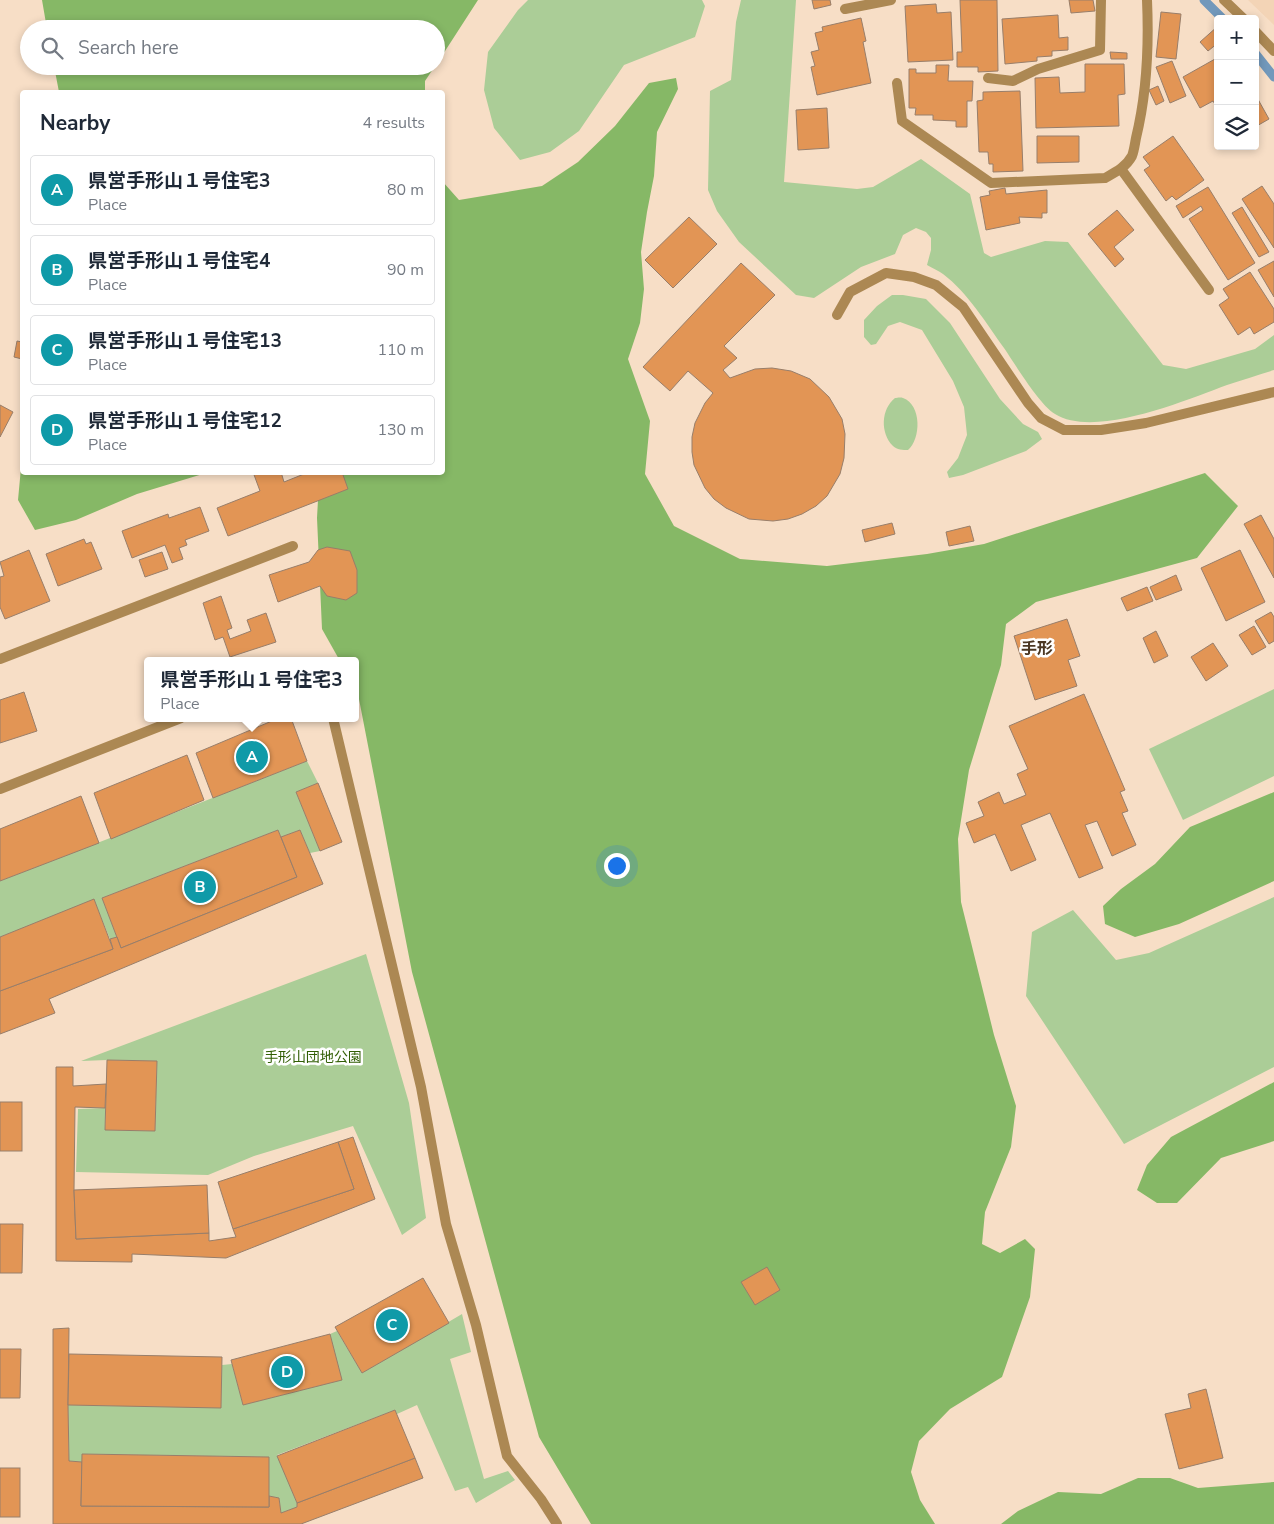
<!DOCTYPE html>
<meta charset="utf-8">
<style>
:root{--surface:#fff;--page:#f2f2f3;--text:#1f2937;--muted:#747a83;--line:#e0e1e3;--accent:#309246}
body{margin:0;font-family:"Nunito Sans","Noto Sans JP",sans-serif;background:var(--page);color:var(--text)}
.controls{position:absolute;right:15px;top:15px;display:grid;overflow:hidden;border-radius:5px;box-shadow:0 2px 8px #0003}
.controls button{width:45px;height:45px;display:grid;place-items:center;padding:0;border:0;border-bottom:1px solid var(--line);background:var(--surface);color:var(--text);font:25px sans-serif}
.you{position:absolute;left:616px;top:865px;width:18px;height:18px;margin:-12px;border:4px solid #fff;border-radius:50%;background:#1a73e8;box-shadow:0 0 0 8px #1a73e833}
.badge{display:grid;place-items:center;width:32px;height:32px;border-radius:50%;background:var(--accent);color:#fff;font-size:16px;font-weight:700}
.pin{position:absolute;translate:-50% -50%;border:2px solid #fff;box-shadow:0 1px 5px #0006}
.popup{position:absolute;left:144px;top:657px;width:215px;height:65px;box-sizing:border-box;display:grid;place-content:center;border-radius:5px;background:var(--surface);filter:drop-shadow(0 1px 4px #0005);font-size:16px;white-space:nowrap;color:var(--muted)}
.popup b{font-size:19px;color:var(--text)}
.popup::after{content:'';position:absolute;left:50%;top:100%;margin-left:-10px;border:10px solid transparent;border-top-color:var(--surface)}
.list{margin:0;padding:0;list-style:none}
h2{display:flex;justify-content:space-between;align-items:center;height:65px;margin:0;padding:0 20px;font-size:21px}
h2 small{font-size:16px;font-weight:400;color:var(--muted)}
.list li{display:grid;grid-template-columns:32px 1fr auto;gap:15px;align-items:center;box-sizing:border-box;height:70px;margin:0 10px 10px;padding:0 10px;border:1px solid var(--line);border-radius:5px}
.list b{display:block;font-size:19px;white-space:nowrap}
.list p{margin:0;font-size:16px;white-space:nowrap;color:var(--muted)}
.list em{font-size:16px;font-style:normal;color:var(--muted)}
.icon{flex:none;width:28px;height:28px;fill:none;stroke:currentColor;stroke-width:2;stroke-linecap:round;stroke-linejoin:round}
.map{position:relative;flex:none;width:1274px;height:1524px;overflow:hidden}
.search{position:absolute;background:var(--surface);box-shadow:0 2px 8px #0003;left:20px;top:20px;width:425px;height:55px;display:flex;align-items:center;gap:12px;box-sizing:border-box;padding:0 18px;border-radius:28px;color:var(--muted);font-size:19px}
.panel{position:absolute;background:var(--surface);box-shadow:0 2px 8px #0003;left:20px;top:90px;width:425px;height:385px;border-radius:5px}
.map>svg:first-child{display:block}
.built{fill:#f3d4b6}
.green{fill:#abcd97}
.forest{fill:#86b866}
.lines{fill:none;stroke-linecap:round;stroke-linejoin:round}
.stream{stroke:#7298bb;stroke-width:9}
.building{fill:#e29555;stroke:#987e6a}
.service{stroke:#ac8853;stroke-width:10}
.minor{stroke:#ac8853;stroke-width:10}
.labels{text-anchor:middle;dominant-baseline:central;stroke-width:5;stroke-linejoin:round;paint-order:stroke}
.park-label{font-size:14px;fill:#315e04;stroke:#fff}
.quarter-label{font-size:16px;font-weight:bold;fill:#4b3723;stroke:#fff}
</style>
<div class="map">
<svg width="1274" height="1524" viewBox="0 0 1274 1524">
<rect width="100%" height="100%" fill="#f7dec6"/>
<path class="built" d="M1248,0H1274V25Z"/>
<g class="green">
<path d="M528,0H702L705,6L695,37L624,65L579,131L550,152L520,160L494,128L484,90L488,52L518,10Z"/>
<path d="M741,0H796L784,182L857,189L873,187L921,159L970,194L984,253L991,257L1045,241L1068,242L1163,365L1186,369L1255,349L1274,335V370C1258,375 1242,380 1227,385C1186,400 1095,439 1055,414C1039,404 1015,364 1004,348C986,323 968,293 943,274C939,271 932,268 927,265L931,250V238L926,232L916,228L903,235L895,254L861,267L814,298L796,295L739,242L717,211L708,190L710,91L731,80L736,22Z"/>
<path d="M892,295H903L926,299L950,323L1000,399L1023,424L1038,432L1042,439L1026,451L963,475L949,478L947,472L958,458L967,435L964,407L953,381L922,330L900,322L888,326L876,344L871,345L864,337V320L877,306Z"/>
<path d="M895,398C897,398 900,397 903,398C922,405 921,439 908,450C903,450 897,450 893,446C880,433 881,409 895,398Z"/>
<path d="M1274,689V776L1183,820L1149,749Z"/>
<path d="M307,761L318,783L296,792L320,851L310,853L300,830L281,837L278,830L102,898L117,937L110,939L94,900L0,937V881Z"/>
<path d="M1274,897V1067L1124,1144L1026,996L1032,932L1073,910L1116,960L1149,953Z"/>
<path d="M366,954L409,1103L426,1218L402,1235L353,1126L254,1156L208,1175L76,1172L78,1109L105,1108V1130L155,1131L157,1061L107,1060L81,1061Z"/>
<path d="M462,1314L471,1352L450,1359L484,1479L508,1471L515,1480L476,1503L468,1487L455,1491L417,1405L397,1414L395,1410L277,1455L297,1503V1507L281,1513L279,1498L269,1496V1457L82,1454V1462L69,1461L68,1405L221,1407L222,1365L232,1364L243,1405L341,1380L330,1334L337,1331L362,1373Z"/>
</g>
<g class="forest">
<path d="M42,0H478L436,65V29H47Z"/>
<path d="M54,66H435L425,81V92H59Z"/>
<path d="M676,78L678,89L657,132L654,176L647,212L641,252L644,289L640,323L628,359L650,421L645,474L674,526L740,559L827,566L927,554L984,544L1205,473L1238,506L1197,558L1036,602L1006,624L1001,665L969,770L958,839L961,902L994,1035L1016,1106L1011,1147L985,1212L982,1244L1000,1253L1025,1239L1035,1249L1030,1297L1002,1377L950,1409L919,1441L911,1472L920,1500L935,1524H591L539,1437L412,972L358,694L356,689V661H340L322,629L317,518L319,482L322,473L442,472L443,182L459,200L542,186L578,162L615,126L649,83Z"/>
<path d="M22,457V472L206,473L137,494L76,520L35,530L18,500Z"/>
<path d="M1274,792V881L1179,924L1135,937L1105,924L1103,906L1121,889L1155,864L1190,827Z"/>
<path d="M1274,1082V1141L1221,1158L1177,1203H1157L1137,1190L1147,1165L1171,1137Z"/>
<path d="M1138,1478H1170L1198,1488L1274,1482V1524H1001L1018,1511L1058,1492L1101,1494Z"/>
</g>
<g class="lines">
<g class="stream">
<path d="M1204,0L1223,19"/>
<path d="M1255,53L1274,77"/>
</g>
</g>
<g class="building">
<path d="M812,0H830L831,5L814,9Z"/>
<path d="M960,0H997L998,71L978,72V67H957V52H962Z"/>
<path d="M1069,0H1093L1095,11L1071,13Z"/>
<path d="M936,4L937,13L951,12L953,60L908,62L905,6Z"/>
<path d="M1161,12L1181,14L1176,59L1156,57Z"/>
<path d="M1058,15L1059,38L1068,37V50L1052,51V56L1037,57V61L1005,64L1002,19Z"/>
<path d="M861,18L866,41L863,42L871,83L817,95L811,67L815,66L811,52L819,50L815,33L823,31L822,27Z"/>
<path d="M1218,26V43L1208,51L1200,42Z"/>
<path d="M1110,52L1127,53V59H1111Z"/>
<path d="M1215,59L1218,65V109L1213,101L1200,108L1183,77Z"/>
<path d="M1172,61L1186,96L1170,103L1156,67Z"/>
<path d="M1085,64H1124L1125,94L1118,95L1119,126L1036,128L1035,78L1059,77L1060,93L1085,92Z"/>
<path d="M936,65H949L948,81H973L972,101H967V127H956V121L933,120V115H915L916,108H909V69H916V73H936Z"/>
<path d="M1158,86L1164,101L1156,105L1149,90Z"/>
<path d="M1020,91L1023,171L993,172V164H989L988,152H979L977,101L983,100V92Z"/>
<path d="M1255,94L1269,119L1255,127Z"/>
<path d="M827,108L829,148L798,150L796,110Z"/>
<path d="M1037,136H1079V162L1037,163Z"/>
<path d="M1173,136L1204,180L1176,200L1172,196L1166,201L1144,170L1150,166L1143,157Z"/>
<path d="M1262,186L1274,204V248L1242,199Z"/>
<path d="M1208,187L1255,263L1228,280L1189,219L1203,210L1201,206L1183,218L1176,206Z"/>
<path d="M1005,188L1006,194L1047,190V213H1042V218L1019,217L1020,223L986,230L980,197L990,195L989,191Z"/>
<path d="M1242,207L1269,252L1259,257L1232,213Z"/>
<path d="M1117,210L1134,230L1114,247L1124,259L1115,267L1088,234Z"/>
<path d="M689,217L717,244L673,288L645,260Z"/>
<path d="M1274,261V297L1258,270Z"/>
<path d="M741,263L775,295L724,346L737,358L723,370L730,378L755,369L772,368L791,371L810,379L829,397L842,419L845,434L844,458L840,474L827,496L816,506L802,514L788,519L773,521L749,519L726,508L714,499L705,488L694,465L692,452V437L695,423L705,403L713,393L688,371L670,391L643,367Z"/>
<path d="M1250,272L1274,309V322L1254,334L1250,327L1238,335L1219,305L1229,298L1223,289Z"/>
<path d="M17,341L22,342V359L14,357Z"/>
<path d="M0,405L13,412L0,437Z"/>
<path d="M253,472H281L284,482L309,472H342L348,489L228,536L217,508L260,491Z"/>
<path d="M200,507L209,531L185,540L187,545L179,548L183,559L172,563L165,545L132,558L122,531L168,514L169,518Z"/>
<path d="M1261,515L1274,539V578L1244,524Z"/>
<path d="M892,523L895,534L865,542L862,530Z"/>
<path d="M970,526L974,541L949,546L946,532Z"/>
<path d="M84,539L86,544L91,542L102,569L58,586L46,554Z"/>
<path d="M327,547L350,551L357,570V593L346,600L327,596L320,586L278,602L269,575L309,562L318,550Z"/>
<path d="M29,550L50,601L5,619L0,607V577L4,576L0,562Z"/>
<path d="M1240,550L1265,602L1226,621L1201,568Z"/>
<path d="M162,552L168,569L145,577L139,560Z"/>
<path d="M1176,575L1182,590L1156,600L1150,587Z"/>
<path d="M1147,587L1153,601L1127,611L1121,598Z"/>
<path d="M221,596L232,628L227,630L230,639L251,631L247,620L266,613L276,642L230,657L223,637L215,640L203,603Z"/>
<path d="M1271,612L1274,617V641L1269,644L1255,621Z"/>
<path d="M1067,619L1080,656L1068,660L1077,686L1035,700L1014,636Z"/>
<path d="M1254,626L1266,647L1252,655L1239,635Z"/>
<path d="M1156,631L1168,656L1154,663L1143,638Z"/>
<path d="M1213,643L1228,666L1206,681L1191,657Z"/>
<path d="M24,692L37,731L0,743V700Z"/>
<path d="M1084,694L1125,790L1120,792L1128,811L1122,813L1136,845L1112,856L1097,821L1085,825L1103,868L1079,878L1050,813L1021,825L1036,860L1011,871L995,834L974,843L966,823L984,816L978,802L999,792L1004,804L1026,795L1017,774L1028,769L1009,726Z"/>
<path d="M279,718H291L307,761L213,798L196,753Z"/>
<path d="M187,755L204,800L111,839L94,793Z"/>
<path d="M318,783L342,842L320,851L296,792Z"/>
<path d="M81,796L99,843L0,881V829Z"/>
<path d="M278,830L297,877L121,948L102,898Z"/>
<path d="M300,830L323,884L49,999L55,1013L0,1034V991L113,949L110,939L117,937L121,948L297,877L281,837Z"/>
<path d="M94,899L113,949L0,991V937Z"/>
<path d="M107,1060L157,1061L155,1131L105,1130Z"/>
<path d="M56,1067H73V1086L106,1084L105,1108L75,1107L74,1190L76,1239L209,1233V1241L236,1237L233,1229L354,1189L338,1142L353,1137L375,1199L226,1258L132,1254V1262L56,1261Z"/>
<rect x="0" y="1102" width="22" height="49"/>
<path d="M338,1142L354,1189L233,1229L218,1182Z"/>
<path d="M207,1185L209,1233L76,1239L74,1190Z"/>
<path d="M0,1224H23L22,1273H0Z"/>
<path d="M767,1267L780,1290L755,1305L741,1282Z"/>
<path d="M423,1278L449,1323L362,1373L335,1327Z"/>
<path d="M69,1328L68,1405L69,1461L82,1462L81,1506L269,1507V1496L279,1498L281,1513L297,1507V1503L415,1458L423,1478L301,1524H53V1329Z"/>
<path d="M330,1334L342,1380L243,1405L231,1360Z"/>
<path d="M0,1349H21L20,1398H0Z"/>
<path d="M69,1354L222,1357L221,1408L68,1405Z"/>
<path d="M1206,1389L1223,1458L1179,1469L1165,1414L1191,1408L1188,1394Z"/>
<path d="M395,1410L415,1458L297,1503L277,1456Z"/>
<path d="M82,1454L269,1457V1507L81,1506Z"/>
<rect x="0" y="1468" width="20" height="49"/>
</g>
<g class="lines">
<path class="service" d="M837,315L850,292L886,273L914,277L936,285L963,307L1028,403L1041,418L1064,430H1101L1146,423L1274,392"/>
<g class="minor">
<path d="M1224,0L1244,19"/>
<path d="M845,9L891,0"/>
<path d="M1255,31L1274,51"/>
<path d="M988,78L1013,81L1038,69L1100,50L1101,0"/>
<path d="M897,83L902,121L991,183L1105,178C1116,172 1126,167 1132,156C1134,151 1135,143 1136,138C1147,93 1149,45 1147,0"/>
<path d="M1121,169L1209,290"/>
<path d="M0,659L293,546"/>
<path d="M333,718L421,1087L446,1224L476,1325L507,1456L541,1499L557,1524"/>
<path d="M0,789L181,718"/>
</g>
</g>
<g class="labels">
<g class="park-label">
<text x="313" y="1057">手形山団地公園</text>
</g>
<g class="quarter-label">
<text x="1037" y="649">手形</text>
</g>
</g>
</svg>
<div class="controls">
<button>+</button>
<button>−</button>
<button><svg class="icon" aria-label="layers" viewBox="0 0 24 24"><path d="M12 4l9 5-9 5-9-5zM3 14l9 5 9-5"/></svg></button>
</div>
<div class="you"></div>
<div class="pin badge" style="left:252px;top:757px;background:#0f9aa8">A</div>
<div class="popup"><b>県営手形山１号住宅3</b>Place</div>
<div class="pin badge" style="left:200px;top:887px;background:#0f9aa8">B</div>
<div class="pin badge" style="left:392px;top:1325px;background:#0f9aa8">C</div>
<div class="pin badge" style="left:287px;top:1372px;background:#0f9aa8">D</div>
<div class="search"><svg class="icon" aria-label="search" viewBox="0 0 24 24"><circle cx="10" cy="10" r="6"/><path d="M15 15l6 6"/></svg>Search here</div>
<section class="panel">
<h2>Nearby<small>4 results</small></h2>
<ul class="list">
<li><span class="badge" style="background:#0f9aa8">A</span><div><b>県営手形山１号住宅3</b><p>Place</p></div><em>80 m</em></li>
<li><span class="badge" style="background:#0f9aa8">B</span><div><b>県営手形山１号住宅4</b><p>Place</p></div><em>90 m</em></li>
<li><span class="badge" style="background:#0f9aa8">C</span><div><b>県営手形山１号住宅13</b><p>Place</p></div><em>110 m</em></li>
<li><span class="badge" style="background:#0f9aa8">D</span><div><b>県営手形山１号住宅12</b><p>Place</p></div><em>130 m</em></li>
</ul>
</section>
</div>
